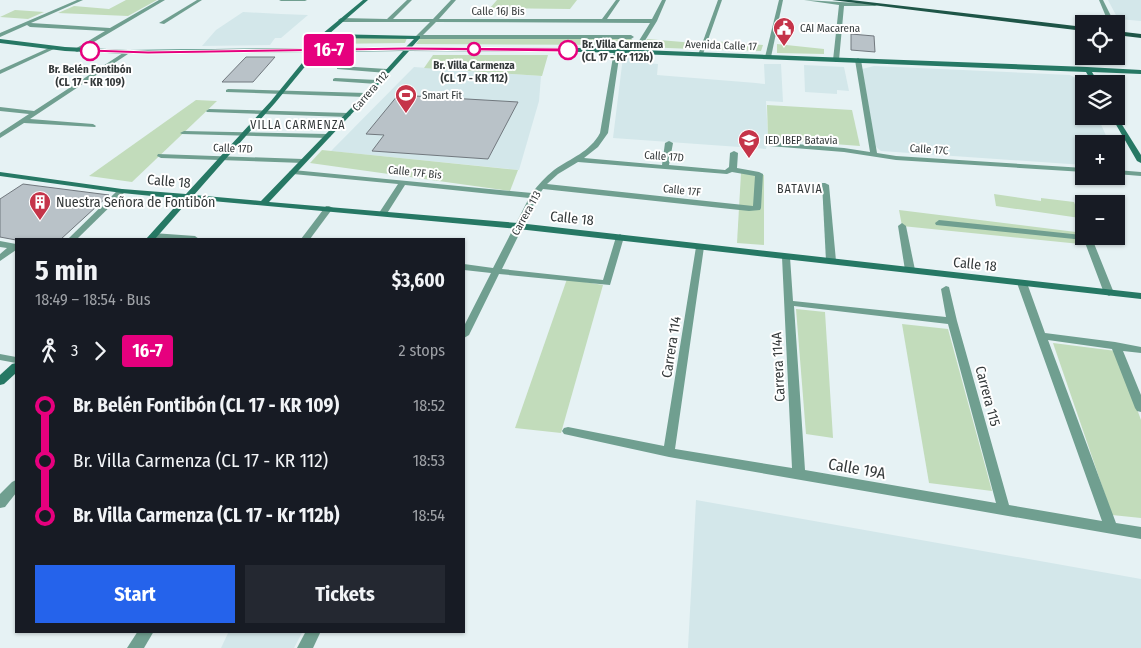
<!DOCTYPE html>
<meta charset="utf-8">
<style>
body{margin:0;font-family:"Fira Sans Condensed",sans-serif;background:#242831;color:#f1f3f6;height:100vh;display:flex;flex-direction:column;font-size:19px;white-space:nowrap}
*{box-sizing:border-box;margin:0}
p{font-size:16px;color:#9ea1a6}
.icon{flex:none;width:28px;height:28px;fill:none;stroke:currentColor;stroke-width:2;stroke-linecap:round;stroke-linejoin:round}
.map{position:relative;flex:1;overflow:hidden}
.panel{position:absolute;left:15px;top:238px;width:450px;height:395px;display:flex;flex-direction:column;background:#171b24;border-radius:0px;box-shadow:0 1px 4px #0004}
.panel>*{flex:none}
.badge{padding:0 10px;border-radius:4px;font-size:18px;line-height:32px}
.buttons{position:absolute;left:1075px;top:15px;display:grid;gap:10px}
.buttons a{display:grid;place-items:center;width:50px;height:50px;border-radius:0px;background:#171b24;box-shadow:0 1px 4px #0004;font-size:25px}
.map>.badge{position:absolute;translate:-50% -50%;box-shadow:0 0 0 2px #fff}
.legs{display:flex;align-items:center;gap:8px;height:55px;padding:0 20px;font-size:16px}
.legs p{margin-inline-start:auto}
.head{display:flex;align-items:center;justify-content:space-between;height:85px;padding:0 20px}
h1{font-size:28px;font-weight:700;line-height:38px}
.cta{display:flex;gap:10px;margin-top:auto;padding:10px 20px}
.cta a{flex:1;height:58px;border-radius:0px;background:#2563eb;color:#fff;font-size:20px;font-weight:700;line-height:58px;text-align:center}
.cta a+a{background:#242831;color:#f1f3f6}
ul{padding:0 20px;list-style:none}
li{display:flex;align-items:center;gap:18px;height:55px;font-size:19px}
li i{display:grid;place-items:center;width:8px;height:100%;margin:0 6px;background:currentColor}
li i::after{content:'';width:12px;height:12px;margin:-6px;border:4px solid;border-radius:50%;background:#171b24}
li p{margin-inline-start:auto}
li:first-child i{background:linear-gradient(#0000 50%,currentColor 0)}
li:last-child i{background:linear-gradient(currentColor 50%,#0000 0)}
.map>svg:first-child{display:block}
</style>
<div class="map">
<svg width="1141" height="648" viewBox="0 0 1141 648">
<rect width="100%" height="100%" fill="#e6f2f4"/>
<!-- built -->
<g fill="#d3e7ea">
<path d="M 1108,0 L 1141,0 L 1141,21 L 1118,19 Z"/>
<path d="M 243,12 L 281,14 L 308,15 L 281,38 L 275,38 L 270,45 L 202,46 L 216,30 Z"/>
<path d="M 623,57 L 631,57 L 631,62 L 658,64 L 657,75 L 756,83 L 765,84 L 764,64 L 781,64 L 783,102 L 766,101 L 768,139 L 766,149 L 613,138 Z"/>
<path d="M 804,65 L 844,67 L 849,91 L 837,90 L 837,94 L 805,92 Z"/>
<path d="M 874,66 L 1070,75 L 1080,80 L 1084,87 L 1084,116 L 1097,116 L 1110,144 L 1084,144 L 1084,165 L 881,151 L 876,147 L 862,69 Z"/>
<path d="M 414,67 L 541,76 L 539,101 L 519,170 L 331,151 Z"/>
<path d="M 696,500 L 1141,579 L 1141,648 L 688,648 Z"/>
<path d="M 229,631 L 303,631 L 294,648 L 221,648 Z"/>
</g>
<!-- green -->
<g fill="#c2dcbb">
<path d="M 126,0 L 157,0 L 128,16 L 58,13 L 74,6 L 109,9 Z"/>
<path d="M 497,0 L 577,0 L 570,9 L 490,8 Z"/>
<path d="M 15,10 L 44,12 L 28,19 L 0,17 Z"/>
<path d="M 421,37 L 632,39 L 629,45 L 416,44 Z"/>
<path d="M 329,38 L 407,38 L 405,43 L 325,44 Z"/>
<path d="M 647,39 L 695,43 L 693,49 L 643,47 Z"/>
<path d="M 712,41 L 763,45 L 761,51 L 710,49 Z"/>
<path d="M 777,44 L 824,49 L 824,54 L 777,53 Z"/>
<path d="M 433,55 L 548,55 L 542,76 L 424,68 Z"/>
<path d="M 196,100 L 217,101 L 132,182 L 89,176 Z"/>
<path d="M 767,105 L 852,110 L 860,146 L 768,139 Z"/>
<path d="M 322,150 L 518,170 L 510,191 L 310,163 Z"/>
<path d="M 741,173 L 764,175 L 764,245 L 737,243 Z"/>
<path d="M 994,194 L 1041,201 L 1041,198 L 1074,202 L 1080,218 L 996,206 Z"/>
<path d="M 899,210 L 1084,233 L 1084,236 L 1090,245 L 902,226 Z"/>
<path d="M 567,279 L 603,285 L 561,433 L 515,428 Z"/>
<path d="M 796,309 L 825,312 L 833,438 L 806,434 Z"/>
<path d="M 902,324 L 948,329 L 992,491 L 929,483 Z"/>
<path d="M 1053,343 L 1116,351 L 1141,420 L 1141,518 L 1112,515 Z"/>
</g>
<!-- building -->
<g fill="#b9c2c8" stroke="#71787e">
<path d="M 851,34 L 874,36 L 875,52 L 851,50 Z"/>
<path d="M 246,57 L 275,57 L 253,82 L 222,82 Z"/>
<path d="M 398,95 L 518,102 L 488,159 L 372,151 L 384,135 L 366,134 Z"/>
<path d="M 23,184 L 109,195 L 61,239 L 16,240 L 0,237 L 0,199 Z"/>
</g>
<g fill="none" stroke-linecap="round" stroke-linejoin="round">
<!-- street -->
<g fill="#709f90" fill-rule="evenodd">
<path d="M 77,0 L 83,0 L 31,23 L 110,28 L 159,0 L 165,0 L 77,52 L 75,51 L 75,49 L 105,31 L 30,27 L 27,25 L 0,37 L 0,33 Z"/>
<path d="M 197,0 L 202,0 L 164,24 L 159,23 Z"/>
<path d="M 279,0 L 307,0 L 305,1 L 281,1 Z"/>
<path d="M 407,0 L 412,0 L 393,19 L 433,19 L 451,0 L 456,0 L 439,19 L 602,19 L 616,0 L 620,0 L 607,19 L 652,19 L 662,0 L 666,0 L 657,21 L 638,52 L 635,54 L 632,52 L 650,23 L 436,22 L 423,35 L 631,35 L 634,37 L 631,39 L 418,39 L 416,38 L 416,36 L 430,22 L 341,22 L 338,20 L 341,18 L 387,19 Z"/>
<path d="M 718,0 L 722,0 L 703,54 L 698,55 Z"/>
<path d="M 779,0 L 783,0 L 771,57 L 768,59 L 765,57 Z"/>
<path d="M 804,0 L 875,4 L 877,5 L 875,6 L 844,6 L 839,60 L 836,62 L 833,60 L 839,5 Z"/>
<path d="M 1099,0 L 1103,0 L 1115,24 L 1109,24 Z"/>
<path d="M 51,47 L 56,48 L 0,74 L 0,70 Z"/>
<path d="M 617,49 L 620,51 L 608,133 L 598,147 L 584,158 L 662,165 L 665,143 L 669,141 L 673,143 L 669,165 L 725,170 L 729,167 L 730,153 L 734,151 L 738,153 L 737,168 L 759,172 L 763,174 L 761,208 L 760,210 L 749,211 L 543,189 L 538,196 L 502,269 L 603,280 L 616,237 L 620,234 L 624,237 L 610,285 L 499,274 L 469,335 L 464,338 L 464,326 L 491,273 L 464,270 L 464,264 L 493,268 L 529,198 L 405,185 L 386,215 L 383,215 L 379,213 L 398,184 L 293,174 L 289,172 L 293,170 L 532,193 C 538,185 545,177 554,170 C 571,158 590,152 600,133 L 614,51 ZM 578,162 L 727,174 L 732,172 L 755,176 L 753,206 L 547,184 L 558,174 Z"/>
<path d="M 126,51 L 131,52 L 30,119 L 93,124 L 96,126 L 95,127 L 24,123 L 0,138 L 0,133 L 29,114 L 0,111 L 0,107 L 34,111 Z"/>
<path d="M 858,58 L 861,60 L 877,153 L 896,156 L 1084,168 L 1084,172 L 896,160 L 844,152 L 769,146 L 768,144 L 772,142 L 844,148 L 870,152 L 855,60 Z"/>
<path d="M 339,66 L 387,69 L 390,71 L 387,73 L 337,69 L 337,67 Z"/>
<path d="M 335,78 L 377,80 L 380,82 L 377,84 L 333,81 L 333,79 Z"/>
<path d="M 228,89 L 366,93 L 369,95 L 366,97 L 226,92 L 226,90 Z"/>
<path d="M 209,109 L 348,113 L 351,115 L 348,117 L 207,112 L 206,111 Z"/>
<path d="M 184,131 L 327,134 L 331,136 L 327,138 L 182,134 L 180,133 Z"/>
<path d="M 158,154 L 303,159 L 307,161 L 303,163 L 161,158 L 157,156 Z"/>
<path d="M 1116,170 L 1141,172 L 1141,176 L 1116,174 Z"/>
<path d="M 822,183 L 825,183 L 829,185 L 836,261 L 831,264 L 826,261 Z"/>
<path d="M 119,189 L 122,189 L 126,191 L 77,239 L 68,239 Z"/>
<path d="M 326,206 L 329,206 L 333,208 L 310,239 L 301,239 Z"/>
<path d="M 939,220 L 1091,236 L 1114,293 L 1109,296 L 1104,293 L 1084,240 L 936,225 L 935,223 Z"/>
<path d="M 1083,220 L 1084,221 L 1084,226 L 1079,223 Z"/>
<path d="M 902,223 L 906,226 L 915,270 L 910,273 L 905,270 L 898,226 Z"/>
<path d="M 153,233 L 195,236 L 199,239 L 150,238 L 149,236 Z"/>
<path d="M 0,241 L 16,244 L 16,250 L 0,261 L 0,254 L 7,248 L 0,247 Z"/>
<path d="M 700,244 L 704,247 L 675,449 L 792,468 L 782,257 L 786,254 L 790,257 L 793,301 L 946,317 L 941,289 L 946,286 L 949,287 L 957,321 L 1009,505 L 1102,521 L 1017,283 L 1022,280 L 1027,283 L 1045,333 L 1115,342 L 1141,347 L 1141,353 L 1123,351 L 1141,395 L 1141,412 L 1137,411 L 1135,408 L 1112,349 L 1048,340 L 1116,523 L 1141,527 L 1141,539 L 669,457 L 564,434 L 562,431 L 564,428 L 568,427 L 664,446 L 696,247 ZM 794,306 L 948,324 L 996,503 L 805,470 Z"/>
<path d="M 0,354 L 16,357 L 16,363 L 0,360 Z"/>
<path d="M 16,480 L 16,493 L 5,507 L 0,508 L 0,494 L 12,482 Z"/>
<path d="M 138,631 L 154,631 L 144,648 L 127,648 Z"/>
<path d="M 306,631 L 321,631 L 313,648 L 297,648 Z"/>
</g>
<!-- secondary -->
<g fill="#267864" fill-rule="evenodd">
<path d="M 363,0 L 368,0 L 329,34 L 420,36 L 420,38 L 412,47 L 588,48 L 1087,67 L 1141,70 L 1141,74 L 1092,72 L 1099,84 L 1093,84 L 1086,72 L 588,52 L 409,51 L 359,106 L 269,202 L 518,223 L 1141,293 L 1141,299 L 518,229 L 190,199 L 155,239 L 146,239 L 182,199 L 122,193 L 0,176 L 0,172 L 122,189 L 186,194 L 271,101 L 311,52 L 128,54 L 65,51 L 0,43 L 0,39 L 65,47 L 128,50 L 305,48 L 319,37 L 319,35 L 322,34 ZM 325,38 L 414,39 L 406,47 L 312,48 ZM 403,51 L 355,104 L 261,201 L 194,195 L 275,103 L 317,52 Z"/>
<path d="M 1116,115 L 1141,155 L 1141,163 L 1137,161 L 1111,116 L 1116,116 Z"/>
<path d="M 16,363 L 16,373 L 4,384 L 0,385 L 0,375 L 12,364 Z"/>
</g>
<!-- primary -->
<g fill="#1e5547" fill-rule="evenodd">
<path d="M 832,0 L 851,0 L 1084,27 L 1084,31 Z"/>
<path d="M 1116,31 L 1141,34 L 1141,38 L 1116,35 Z"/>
</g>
</g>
<!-- line-1 -->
<path fill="#e6007e" stroke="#fff" d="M 406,47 L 568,48 L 571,50 L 568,52 L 406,50 L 148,54 L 90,52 L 87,51 L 90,49 L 148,51 Z"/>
<!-- icons -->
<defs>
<g id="civic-pin" transform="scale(1.125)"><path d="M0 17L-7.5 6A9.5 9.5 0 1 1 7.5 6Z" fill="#c53449" stroke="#fff"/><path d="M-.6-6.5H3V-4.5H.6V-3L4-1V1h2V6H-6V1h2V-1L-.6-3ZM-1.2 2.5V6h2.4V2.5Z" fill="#fff"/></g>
<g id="stadium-pin" transform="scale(1.125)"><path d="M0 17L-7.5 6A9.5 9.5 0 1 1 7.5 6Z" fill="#c53449" stroke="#fff"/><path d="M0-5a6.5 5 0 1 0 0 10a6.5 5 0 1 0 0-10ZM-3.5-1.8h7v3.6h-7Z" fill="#fff"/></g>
<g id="school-pin" transform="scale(1.125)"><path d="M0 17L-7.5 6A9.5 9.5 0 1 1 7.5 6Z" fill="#c53449" stroke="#fff"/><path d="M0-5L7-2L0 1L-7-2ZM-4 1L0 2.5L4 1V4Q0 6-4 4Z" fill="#fff"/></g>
<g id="building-pin" transform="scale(1.125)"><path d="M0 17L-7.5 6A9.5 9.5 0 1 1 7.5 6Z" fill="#c53449" stroke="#fff"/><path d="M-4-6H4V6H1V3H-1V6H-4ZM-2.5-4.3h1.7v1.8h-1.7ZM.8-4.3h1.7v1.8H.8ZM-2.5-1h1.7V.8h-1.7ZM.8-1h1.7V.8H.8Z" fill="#fff"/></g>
</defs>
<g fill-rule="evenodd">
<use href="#civic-pin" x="784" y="28"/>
<use href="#stadium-pin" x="406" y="95"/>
<use href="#school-pin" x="749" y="140"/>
<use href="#building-pin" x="40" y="202"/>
</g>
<!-- markers -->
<g fill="#fff" stroke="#e6007e" stroke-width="2.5">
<circle cx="474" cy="49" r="6"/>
<circle cx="568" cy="50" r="9"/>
<circle cx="90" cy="51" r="9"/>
</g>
<g text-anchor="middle" stroke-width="4" stroke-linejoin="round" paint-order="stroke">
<!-- far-street labels -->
<g font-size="11" fill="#34393a" stroke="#fff">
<text x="498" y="15">Calle 16J Bis</text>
<text transform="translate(721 45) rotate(2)" y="4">Avenida Calle 17</text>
<text transform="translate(370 91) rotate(-49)" y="4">Carrera 112</text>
<text transform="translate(233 148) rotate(2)" y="4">Calle 17D</text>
<text transform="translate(929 149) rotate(4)" y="4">Calle 17C</text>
<text transform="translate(664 156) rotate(4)" y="4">Calle 17D</text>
<text transform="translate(415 172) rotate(6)" y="4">Calle 17F Bis</text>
<text transform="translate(682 190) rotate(6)" y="4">Calle 17F</text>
<text transform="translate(526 213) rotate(-61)" y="4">Carrera 113</text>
</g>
<!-- far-poi labels -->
<g font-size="11" fill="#34393a" stroke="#fff" text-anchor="start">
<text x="800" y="32">CAI Macarena</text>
<text x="422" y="99">Smart Fit</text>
<text x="765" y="144">IED IBEP Batavia</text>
</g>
<!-- far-stop labels -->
<g font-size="11" font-weight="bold" fill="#34393a" stroke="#fff">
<text x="582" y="48" text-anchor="start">Br. Villa Carmenza<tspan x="582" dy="13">(CL 17 - Kr 112b)</tspan></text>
<text x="474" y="69">Br. Villa Carmenza<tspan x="474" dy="13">(CL 17 - KR 112)</tspan></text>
<text x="90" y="73">Br. Belén Fontibón<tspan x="90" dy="13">(CL 17 - KR 109)</tspan></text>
</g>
<!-- far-neighbourhood labels -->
<g font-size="12" letter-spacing="1" fill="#34393a" stroke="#fff">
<text x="298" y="129">VILLA CARMENZA</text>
<text x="800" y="193">BATAVIA</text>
</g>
<!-- street labels -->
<g font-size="14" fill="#34393a" stroke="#fff">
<text transform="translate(169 181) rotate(5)" y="5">Calle 18</text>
<text transform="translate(572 218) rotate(6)" y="5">Calle 18</text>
<text transform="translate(975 264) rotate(6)" y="5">Calle 18</text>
<text transform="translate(671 347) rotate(-81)" y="5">Carrera 114</text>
<text transform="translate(778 367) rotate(-93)" y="5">Carrera 114A</text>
<text transform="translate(988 396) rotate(75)" y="5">Carrera 115</text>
</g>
<!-- poi labels -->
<g font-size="14" fill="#34393a" stroke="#fff" text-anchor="start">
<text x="56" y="207">Nuestra Señora de Fontibón</text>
</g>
<!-- near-street labels -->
<g font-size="16" fill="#34393a" stroke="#fff">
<text transform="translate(857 468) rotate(10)" y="6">Calle 19A</text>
</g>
</g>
</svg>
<div class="buttons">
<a><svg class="icon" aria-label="locate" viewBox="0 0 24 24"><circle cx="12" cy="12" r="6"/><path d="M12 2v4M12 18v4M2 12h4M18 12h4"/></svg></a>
<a><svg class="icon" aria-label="layers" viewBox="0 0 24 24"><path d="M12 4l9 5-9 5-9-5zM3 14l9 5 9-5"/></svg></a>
<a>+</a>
<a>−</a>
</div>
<b class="badge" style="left:329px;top:50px;background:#e6007e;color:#fff">16-7</b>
<section class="panel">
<div class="head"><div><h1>5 min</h1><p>18:49 – 18:54 · Bus</p></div><b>$3,600</b></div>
<div class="legs"><svg class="icon" aria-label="walk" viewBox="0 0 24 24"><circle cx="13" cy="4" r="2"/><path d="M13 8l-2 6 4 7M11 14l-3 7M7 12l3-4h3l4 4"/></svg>3<svg class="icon" aria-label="forward" viewBox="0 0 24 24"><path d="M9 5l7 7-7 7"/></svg><b class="badge" style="background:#e6007e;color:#fff">16-7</b><p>2 stops</p></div>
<ul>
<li><i style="color:#e6007e"></i><b>Br. Belén Fontibón (CL 17 - KR 109)</b><p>18:52</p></li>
<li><i style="color:#e6007e"></i><span>Br. Villa Carmenza (CL 17 - KR 112)</span><p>18:53</p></li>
<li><i style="color:#e6007e"></i><b>Br. Villa Carmenza (CL 17 - Kr 112b)</b><p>18:54</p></li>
</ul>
<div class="cta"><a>Start</a><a>Tickets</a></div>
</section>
</div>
